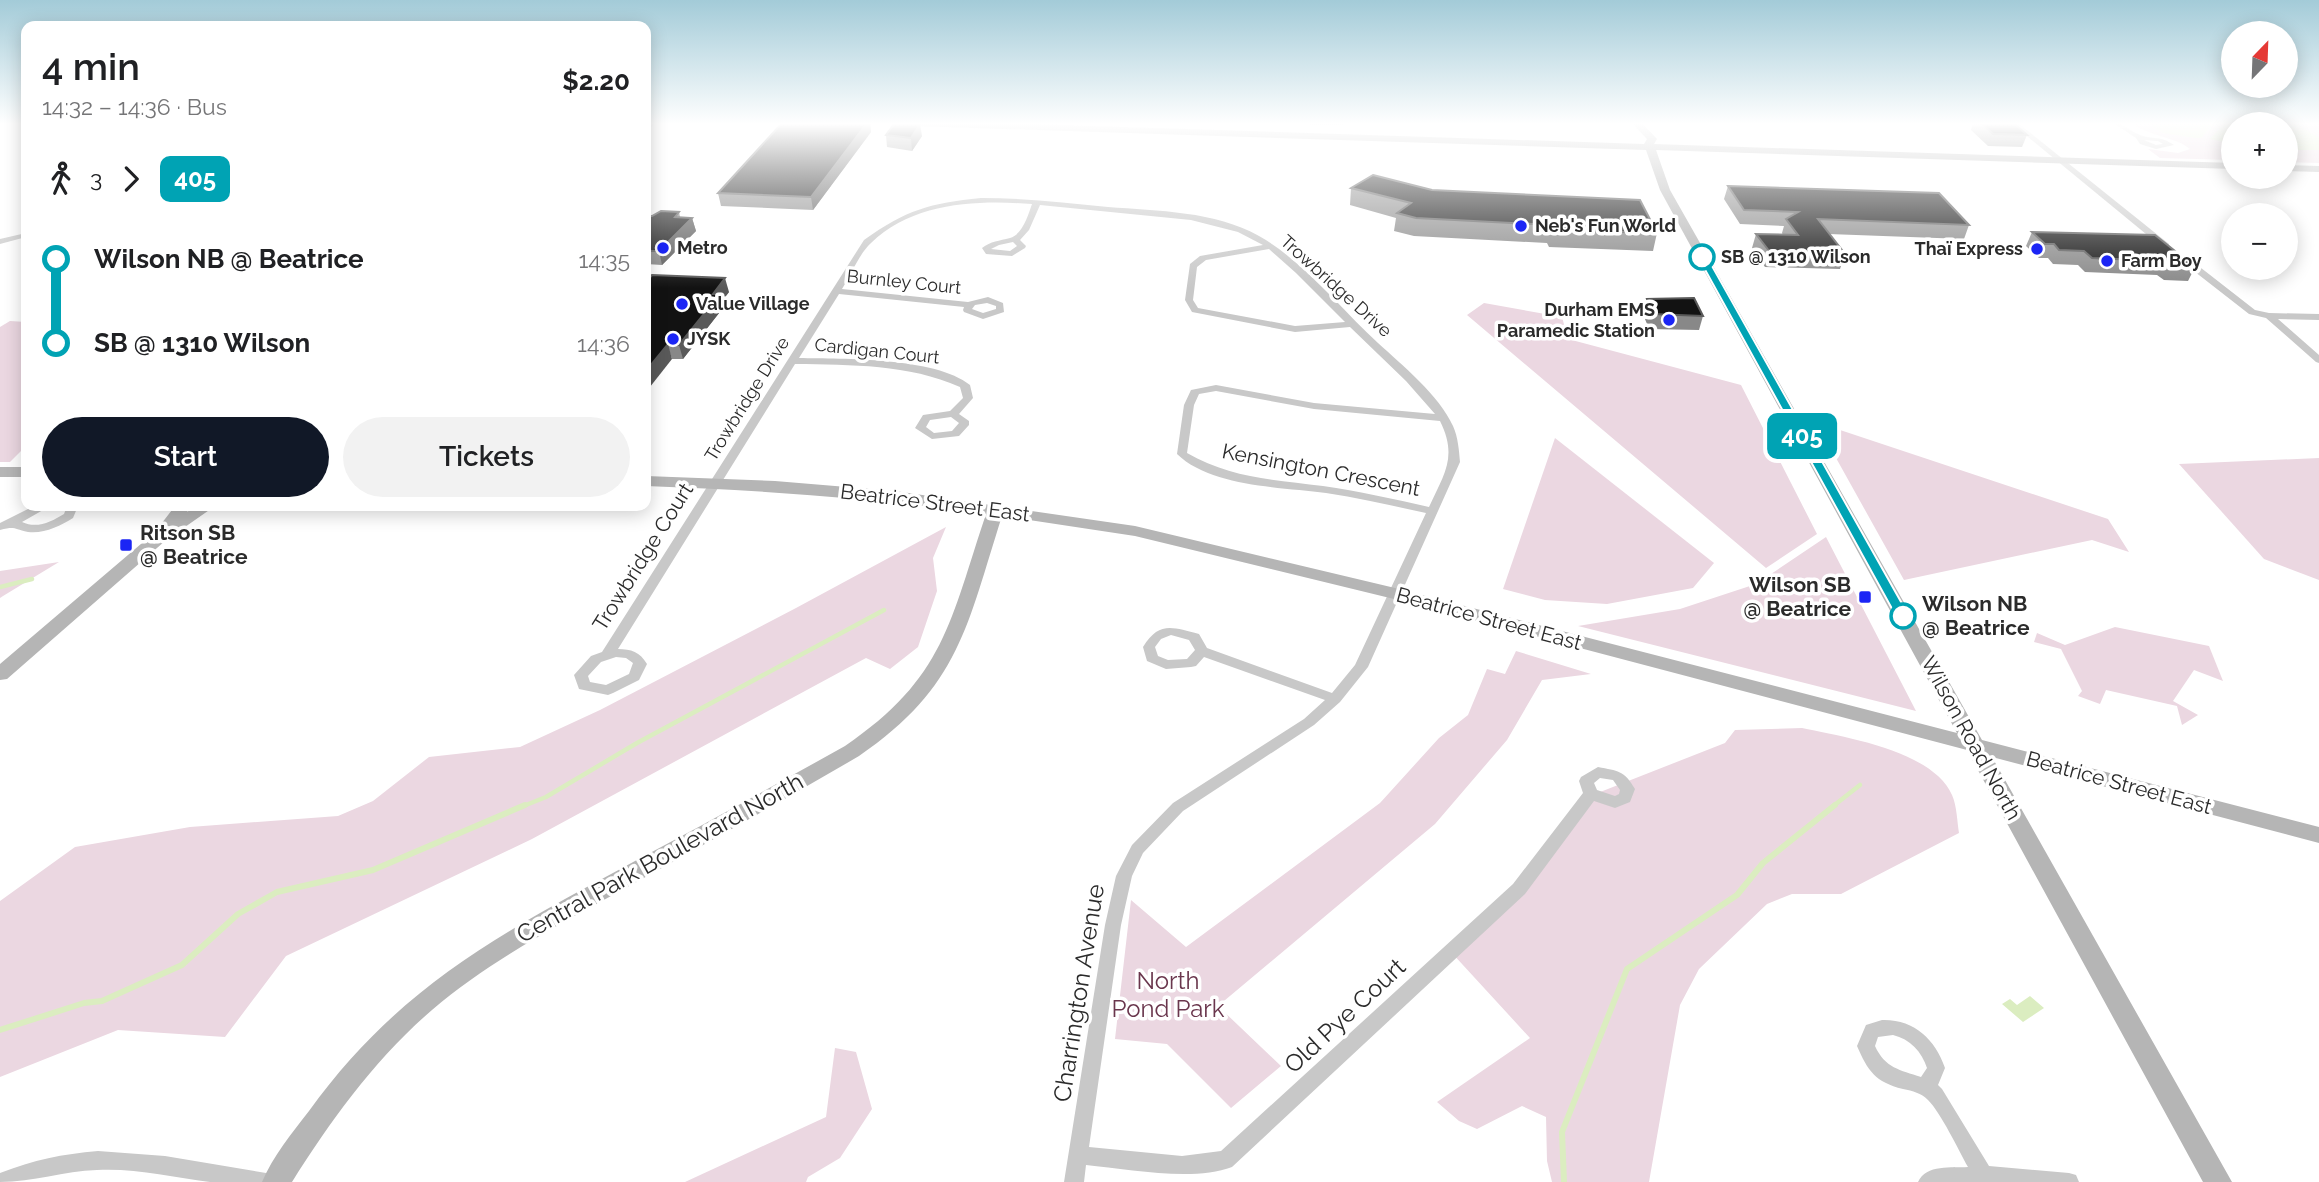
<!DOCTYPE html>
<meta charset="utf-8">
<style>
body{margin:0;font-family:Raleway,sans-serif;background:#f2f2f2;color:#202124;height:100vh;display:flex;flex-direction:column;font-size:26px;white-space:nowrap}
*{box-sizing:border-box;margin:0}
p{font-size:23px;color:#757577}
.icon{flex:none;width:38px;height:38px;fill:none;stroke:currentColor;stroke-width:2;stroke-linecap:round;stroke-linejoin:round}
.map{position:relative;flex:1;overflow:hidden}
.sheet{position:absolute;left:21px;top:21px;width:630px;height:490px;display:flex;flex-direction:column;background:#fff;border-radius:14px;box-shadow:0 4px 18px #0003}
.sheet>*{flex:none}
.badge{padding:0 14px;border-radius:10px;font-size:24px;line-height:46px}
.needle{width:46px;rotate:23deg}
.controls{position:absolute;left:2221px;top:21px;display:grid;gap:14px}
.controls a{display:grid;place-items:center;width:77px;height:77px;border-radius:50%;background:#fff;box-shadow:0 4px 18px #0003;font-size:35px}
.map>.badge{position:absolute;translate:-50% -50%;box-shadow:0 0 0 4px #fff}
.legs{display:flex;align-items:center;gap:10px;height:77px;padding:0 21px;font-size:23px}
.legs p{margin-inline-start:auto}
.summary{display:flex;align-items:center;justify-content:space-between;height:119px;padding:0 21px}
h1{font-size:38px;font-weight:600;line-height:52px}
.primary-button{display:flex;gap:14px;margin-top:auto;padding:14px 21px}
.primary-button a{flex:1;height:80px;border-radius:42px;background:#111827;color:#fff;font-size:28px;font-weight:600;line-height:80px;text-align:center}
.primary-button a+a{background:#f2f2f2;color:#202124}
ul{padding:0 21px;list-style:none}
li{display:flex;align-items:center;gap:24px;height:84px;font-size:26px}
li i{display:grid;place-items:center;width:10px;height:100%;margin:0 9px;background:currentColor}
li i::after{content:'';width:18px;height:18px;margin:-9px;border:5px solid;border-radius:50%;background:#fff}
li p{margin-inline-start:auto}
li:first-child i{background:linear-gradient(#0000 50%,currentColor 0)}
li:last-child i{background:linear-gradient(currentColor 50%,#0000 0)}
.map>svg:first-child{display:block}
</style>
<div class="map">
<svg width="2319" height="1182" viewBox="0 0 2319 1182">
<rect width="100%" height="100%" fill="#fff"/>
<!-- green -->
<g fill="#ebd7e1">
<path d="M 2131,123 L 2319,123 L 2319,163 L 2286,162 L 2286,124 L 2233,124 L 2233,160 L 2160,158 L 2148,149 L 2178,153 L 2190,149 C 2176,137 2151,137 2131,123 Z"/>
<path d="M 1484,303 L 1562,317 L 1568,339 L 1741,385 L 1817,534 L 1766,568 L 1467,315 Z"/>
<path d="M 10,321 L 26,322 L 26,446 L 10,462 L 0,462 L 0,327 Z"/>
<path d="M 1816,422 L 2108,519 L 2129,552 L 2092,540 L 1904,580 Z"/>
<path d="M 1555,438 L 1714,563 L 1693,588 L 1607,604 L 1545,600 L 1503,589 Z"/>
<path d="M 2319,458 L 2319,580 L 2264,559 L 2179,464 Z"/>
<path d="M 946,527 L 933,558 L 937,591 L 918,647 L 890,669 L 866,658 L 532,839 L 286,956 L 225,1037 L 118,1030 L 0,1077 L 0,901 L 75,847 L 190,827 L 338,816 L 373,801 L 429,757 L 520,747 L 600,710 L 796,608 Z"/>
<path d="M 1826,537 L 1916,711 L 1578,626 L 1680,609 L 1756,584 Z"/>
<path d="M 59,562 L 3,596 L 0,598 L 0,571 Z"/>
<path d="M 2115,627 L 2209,646 L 2223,681 L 2194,670 L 2173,701 L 2198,715 L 2182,725 L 2177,706 L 2106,690 L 2100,704 L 2078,696 L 2082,691 L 2061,649 L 2034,642 L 2037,633 L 2065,645 Z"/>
<path d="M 1516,651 L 1591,674 L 1542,680 L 1507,740 L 1435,824 L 1218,1006 L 1281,1066 L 1231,1108 L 1167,1044 L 1115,1039 L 1131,900 L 1186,947 L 1380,803 L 1439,738 L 1468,715 L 1487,669 L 1505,674 Z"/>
<path d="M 1802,728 C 1845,737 1933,751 1952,795 C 1957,806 1957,821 1959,833 L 1841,894 L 1792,894 L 1767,904 L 1699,969 L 1680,1005 L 1649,1182 L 1552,1182 L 1547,1161 L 1546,1117 L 1522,1106 L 1477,1129 L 1459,1121 L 1437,1102 L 1530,1038 L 1451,952 L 1515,894 L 1590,796 L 1725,743 L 1735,730 Z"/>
<path d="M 835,1048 L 856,1052 L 872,1109 L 840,1158 L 808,1177 L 806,1182 L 685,1182 L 826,1117 Z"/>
</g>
<!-- water -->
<g fill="#dbedc0">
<path d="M 2148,123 L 2214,123 L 2201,138 L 2196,138 L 2163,133 Z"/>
<path d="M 2216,123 L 2294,123 L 2319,137 L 2319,150 L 2286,150 L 2286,124 L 2233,124 L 2233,144 L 2210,139 L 2224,124 Z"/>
<path d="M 2030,996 L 2044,1008 L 2023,1022 L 2002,1004 L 2010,999 L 2017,1005 Z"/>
</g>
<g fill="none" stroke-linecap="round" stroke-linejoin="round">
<!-- stream-far1 -->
<g stroke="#dbedc0" stroke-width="4.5">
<path d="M 0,587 L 32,579"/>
<path d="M 521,807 L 546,797 L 637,743 L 884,610"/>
<path d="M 1832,807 L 1860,785"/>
</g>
<!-- stream -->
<g stroke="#dbedc0" stroke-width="6">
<path d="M 0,1030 L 84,1003 L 102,1001 L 182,965 L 238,914 L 277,892 L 373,870 L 525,805"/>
<path d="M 1564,1182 L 1562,1132 L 1627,969 L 1737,895 L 1763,863 L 1835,805"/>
</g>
<!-- street -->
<g fill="#c8c8c8" fill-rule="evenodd">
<path d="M 2011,123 L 2018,123 L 2169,244 L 2169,248 L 2163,248 Z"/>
<path d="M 2113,123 C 2124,123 2129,131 2140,135 C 2153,140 2160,135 2174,145 L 2156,149 L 2140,144 L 2136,138 ZM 2144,140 L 2158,141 L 2163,144 L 2156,145 Z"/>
<path d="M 981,198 C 1024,198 1066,203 1108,207 C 1158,211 1215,211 1259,236 C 1302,260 1341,309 1378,343 C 1402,365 1439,395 1453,426 C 1458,437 1459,450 1460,462 L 1368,667 L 1340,702 L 1314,725 L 1183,811 L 1143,853 L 1132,876 L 1121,925 L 1089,1147 L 1182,1156 L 1221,1151 L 1513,884 L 1583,793 L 1579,781 L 1581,777 L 1598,767 C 1618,771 1624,770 1635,789 L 1630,802 L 1615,808 L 1594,801 L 1525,894 L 1232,1167 C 1193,1182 1128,1169 1086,1165 L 1084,1182 L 1064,1182 L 1105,925 L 1116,876 L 1132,845 L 1173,803 L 1304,719 L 1325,700 L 1204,657 L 1196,666 L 1191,667 L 1166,669 L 1147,661 L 1143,647 C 1159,621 1172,627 1199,634 L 1207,648 L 1332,693 L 1355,665 L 1426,513 C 1393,506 1359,498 1326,493 C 1281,487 1211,487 1177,454 L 1184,405 L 1191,390 L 1216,385 L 1314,403 L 1435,414 L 1406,381 L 1350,327 L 1295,332 L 1192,312 L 1185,300 L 1190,264 L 1200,256 L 1263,245 L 1238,232 L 1191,220 L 1040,205 L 1029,230 L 1020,240 L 1026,246 L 1025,248 L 1012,256 L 986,254 L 982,248 C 991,241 999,241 1010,238 C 1023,234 1028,215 1032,204 C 978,200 913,202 871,243 C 859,254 851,275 842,289 L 968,302 L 988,297 L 1003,303 L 1004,312 L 983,319 L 964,312 L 963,310 L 964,307 L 839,294 L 799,358 C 843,359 935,357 970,385 L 973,398 L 959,414 L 969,421 L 969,425 L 959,436 L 932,439 L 915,428 L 923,415 L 950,411 L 963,398 L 960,387 C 908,364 852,365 795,364 L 618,649 C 631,649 640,652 647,664 L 639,680 L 613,693 L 608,695 L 579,689 L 574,675 L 591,656 L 602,652 L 864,240 C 906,210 930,203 981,198 ZM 1013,242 L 1017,246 L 1010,251 L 991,249 L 999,245 ZM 1269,249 L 1296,273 L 1345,322 L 1295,326 L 1198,308 L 1193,300 L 1197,267 L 1206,260 ZM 987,303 L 996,306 L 996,309 L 983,313 L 972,309 L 975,305 ZM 1216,391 L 1314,409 L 1440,421 C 1458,457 1444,474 1429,507 C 1394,499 1358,491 1323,486 C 1275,480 1230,478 1187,453 L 1194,405 L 1199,394 ZM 951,417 L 959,423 L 952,431 L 934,433 L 926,427 L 930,420 ZM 1171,635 L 1189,640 L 1195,650 L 1187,659 L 1168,660 L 1158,656 L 1155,647 L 1161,639 ZM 616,657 L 626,658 L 633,663 L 629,674 L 606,685 L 590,682 L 588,676 L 601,662 ZM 1600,778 L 1613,780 L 1620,790 L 1619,794 L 1615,796 L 1597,790 L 1594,783 Z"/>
<path d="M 26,233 L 26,237 L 0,244 L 0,239 Z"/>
<path d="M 2181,257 L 2187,257 L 2255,310 L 2269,313 L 2319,314 L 2319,320 L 2278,319 L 2319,355 L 2319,363 L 2316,362 L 2266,318 L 2249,314 L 2181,261 Z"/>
<path d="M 34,506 L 50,506 L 22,522 C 37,529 51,522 64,514 L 67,506 L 78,506 L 73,518 C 60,526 44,534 28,532 C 13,529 16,526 0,530 L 0,523 Z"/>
<path d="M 1882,1020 C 1914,1019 1935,1039 1945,1068 L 1938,1085 L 1942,1089 L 1989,1166 L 2069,1173 L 2076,1175 L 2079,1182 L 1918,1182 C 1926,1164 1952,1168 1968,1167 C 1958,1149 1941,1113 1928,1100 C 1921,1093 1913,1091 1903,1089 C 1875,1082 1868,1071 1857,1046 L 1866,1025 ZM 1893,1035 C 1910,1039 1922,1052 1927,1068 L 1921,1077 C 1900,1070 1885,1068 1875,1046 L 1878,1037 Z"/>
<path d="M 98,1151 L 165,1156 L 266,1173 L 273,1175 L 276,1182 C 254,1182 231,1182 210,1182 C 172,1177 135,1168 97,1170 C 64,1171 33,1182 0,1182 L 0,1173 C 34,1160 62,1154 98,1151 Z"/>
</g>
<!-- secondary -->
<g fill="#b5b5b5" fill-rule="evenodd">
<path d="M 646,123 L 657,123 L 646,130 Z"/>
<path d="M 908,123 L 1000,123 L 1644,144 L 1647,139 L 1632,123 L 1642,123 L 1657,139 L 1654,144 L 2233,163 L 2233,169 L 1656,150 L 1670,190 L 1982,740 L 2319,827 L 2319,843 L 1992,757 L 2232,1182 L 2203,1182 L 1967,750 L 1394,599 L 1135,536 L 1002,516 C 967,625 960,687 859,756 C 784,800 709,842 633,884 C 564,922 492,959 432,1010 C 375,1059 331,1120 292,1182 L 262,1182 C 273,1156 292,1133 309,1111 C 400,985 502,933 635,861 C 705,824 775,785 845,746 C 945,678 950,621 986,514 C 873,498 760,490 646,486 L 646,476 L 775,481 L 895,491 L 1135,526 L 1395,588 L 1957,733 L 1660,190 L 1646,150 L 913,126 Z"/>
<path d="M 2286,165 L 2319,166 L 2319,172 L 2286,171 Z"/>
<rect x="0" y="467" width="26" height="10"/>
<path d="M 175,506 L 191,506 L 187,512 L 196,506 L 215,506 L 165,541 L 7,679 L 0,680 L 0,664 L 155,532 Z"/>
</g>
</g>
<!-- wall -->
<g fill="#888">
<path d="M 782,123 L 870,123 L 871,132 L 813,210 L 721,206 L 718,193 Z"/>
<rect x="1309" y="123" width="34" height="2"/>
<path d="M 1973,123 L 2014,123 L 2027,135 L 2022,147 L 1988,146 L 1971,130 Z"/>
<path d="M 886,135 L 922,136 L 912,151 L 887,147 Z"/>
<path d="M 1728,186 L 1969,225 L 1964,239 L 1829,234 L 1845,254 L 1840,269 L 1765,267 L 1752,248 L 1756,234 L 1783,235 L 1782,233 L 1784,226 L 1740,224 L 1724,199 Z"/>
<path d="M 1351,188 L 1432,190 L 1657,233 L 1653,251 L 1549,247 L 1547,243 L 1414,236 L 1394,231 L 1396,218 L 1350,205 Z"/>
<path d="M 679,212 L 680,217 L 692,218 L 696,231 L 662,265 L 646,264 L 646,216 L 652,216 Z"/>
<path d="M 2032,232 L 2195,267 L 2188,281 L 2164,280 L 2157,275 L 2085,272 L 2078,265 L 2053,264 L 2048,258 L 2039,258 L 2026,246 Z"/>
<path d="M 646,282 L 729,292 L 722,301 L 723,308 L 683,359 L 672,359 Z"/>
<path d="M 1647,299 L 1703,316 L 1699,330 L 1649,329 L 1643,314 Z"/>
</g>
<!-- shaded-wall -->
<g fill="#595959">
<path d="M 867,123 L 870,123 L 871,132 L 813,210 L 811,197 Z"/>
<path d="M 920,124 L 922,136 L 912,151 L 911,138 Z"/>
<path d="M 692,218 L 696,231 L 662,265 L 659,251 Z"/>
<path d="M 725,278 L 729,292 L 722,301 L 723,308 L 683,359 L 679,345 L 713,294 Z"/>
<path d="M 668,344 L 672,359 L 646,392 L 646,371 Z"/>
</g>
<!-- building -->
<g fill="#121212" stroke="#595959" stroke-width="2">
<path d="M 782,123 L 867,123 L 811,197 L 718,193 Z"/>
<path d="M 1981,123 L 2014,123 L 2027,135 L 1993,134 Z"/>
<path d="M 894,124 L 920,124 L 911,138 L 886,135 Z"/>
<path d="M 1373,175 L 1432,190 L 1640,200 L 1657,233 L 1553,230 L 1551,225 L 1416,218 L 1397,213 L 1411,203 L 1351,188 Z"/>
<path d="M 1728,186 L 1939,193 L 1969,225 L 1818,219 L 1845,254 L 1770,252 L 1756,234 L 1798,235 L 1786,219 L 1798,212 L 1744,210 Z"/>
<path d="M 661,211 L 679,212 L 675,217 L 692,218 L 659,251 L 646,251 L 646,216 L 652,216 Z"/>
<path d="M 2032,232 L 2155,235 L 2195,267 L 2171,266 L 2164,261 L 2092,258 L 2084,251 L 2059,250 L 2054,244 L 2045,244 Z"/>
<path d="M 652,275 L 725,278 L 713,294 L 720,294 L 679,345 L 668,344 L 646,371 L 646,282 Z"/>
<path d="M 1694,298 L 1703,316 L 1653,314 L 1647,299 Z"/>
</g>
<!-- sky -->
<linearGradient id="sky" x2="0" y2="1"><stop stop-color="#a3cbd8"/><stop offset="0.43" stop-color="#fff"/><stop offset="1" stop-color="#fff" stop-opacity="0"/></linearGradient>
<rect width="2319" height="288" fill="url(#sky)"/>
<!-- line-1 -->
<path fill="#00a3b4" stroke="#fff" stroke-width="2" d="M 1702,254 L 1707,257 L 1909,616 L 1907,619 L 1903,620 L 1896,616 L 1698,257 Z"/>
<!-- markers -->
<g fill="#1b25f5" stroke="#fff" stroke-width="2.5">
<circle cx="1521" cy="226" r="7"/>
<circle cx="663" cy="248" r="7"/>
<circle cx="2037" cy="249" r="7"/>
<circle cx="2107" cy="261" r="7"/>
<circle cx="682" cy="304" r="7"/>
<circle cx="1669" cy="320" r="7"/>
<circle cx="673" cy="339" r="7"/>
<rect x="119" y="538" width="14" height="14" rx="3.5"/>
<rect x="1858" y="590" width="14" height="14" rx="3.5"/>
</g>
<g fill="#fff" stroke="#00a3b4" stroke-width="3.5">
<circle cx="1702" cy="257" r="12"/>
<circle cx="1903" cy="616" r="12"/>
</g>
<g text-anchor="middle" stroke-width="7" stroke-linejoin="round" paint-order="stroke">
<!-- far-poi labels -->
<g font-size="18" font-weight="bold" fill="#2b2b2b" stroke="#fff" text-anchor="start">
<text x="1535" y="232">Neb's Fun World</text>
<text x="677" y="254">Metro</text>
<text x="2023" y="255" text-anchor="end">Thaï Express</text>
<text x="2121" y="267">Farm Boy</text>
<text x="696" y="310">Value Village</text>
<text x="1655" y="316" text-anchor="end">Durham EMS<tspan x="1655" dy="21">Paramedic Station</tspan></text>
<text x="687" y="345">JYSK</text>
</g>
<!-- far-stop labels -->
<g font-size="18" font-weight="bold" fill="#2b2b2b" stroke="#fff" text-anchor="start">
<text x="1721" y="263">SB @ 1310 Wilson</text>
</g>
<!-- far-street labels -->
<g font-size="18" fill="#2b2b2b" stroke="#fff">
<text transform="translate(904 282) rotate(6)" y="6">Burnley Court</text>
<text transform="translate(1336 286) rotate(42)" y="6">Trowbridge Drive</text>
<text transform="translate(877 351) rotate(6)" y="6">Cardigan Court</text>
<text transform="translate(747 399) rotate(-58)" y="6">Trowbridge Drive</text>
</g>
<!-- street labels -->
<g font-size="21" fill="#2b2b2b" stroke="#fff">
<text transform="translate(1321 470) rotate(11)" y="7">Kensington Crescent</text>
<text transform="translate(935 503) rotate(7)" y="7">Beatrice Street East</text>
<text transform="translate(643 557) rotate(-58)" y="7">Trowbridge Court</text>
<text transform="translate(1489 619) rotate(15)" y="7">Beatrice Street East</text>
<text transform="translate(1971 738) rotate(61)" y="7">Wilson Road North</text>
<text transform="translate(2119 783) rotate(15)" y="7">Beatrice Street East</text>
</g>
<!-- poi labels -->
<g font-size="21" font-weight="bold" fill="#2b2b2b" stroke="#fff" text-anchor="start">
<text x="140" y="540">Ritson SB<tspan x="140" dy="24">@ Beatrice</tspan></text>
<text x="1851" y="592" text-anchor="end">Wilson SB<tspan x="1851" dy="24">@ Beatrice</tspan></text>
</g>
<!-- stop labels -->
<g font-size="21" font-weight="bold" fill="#2b2b2b" stroke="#fff" text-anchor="start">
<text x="1922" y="611">Wilson NB<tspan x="1922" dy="24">@ Beatrice</tspan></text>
</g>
<!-- near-street labels -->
<g font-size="24" fill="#2b2b2b" stroke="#fff">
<text transform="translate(660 858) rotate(-29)" y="8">Central Park Boulevard North</text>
<text transform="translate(1079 993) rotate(-81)" y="8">Charrington Avenue</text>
<text transform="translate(1345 1016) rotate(-43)" y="8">Old Pye Court</text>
</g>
<!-- near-park labels -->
<g font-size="24" fill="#6a364d" stroke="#fff">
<text x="1168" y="989">North<tspan x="1168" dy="28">Pond Park</tspan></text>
</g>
</g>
</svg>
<div class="controls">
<a><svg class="needle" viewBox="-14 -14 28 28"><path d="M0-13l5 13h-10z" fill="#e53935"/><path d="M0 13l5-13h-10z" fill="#757577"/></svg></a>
<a>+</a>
<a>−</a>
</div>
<b class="badge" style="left:1802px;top:436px;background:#00a3b4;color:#fff">405</b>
<section class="sheet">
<div class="summary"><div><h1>4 min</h1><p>14:32 – 14:36 · Bus</p></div><b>$2.20</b></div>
<div class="legs"><svg class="icon" aria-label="walk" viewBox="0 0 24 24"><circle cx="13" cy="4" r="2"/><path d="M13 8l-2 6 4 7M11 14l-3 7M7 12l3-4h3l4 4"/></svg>3<svg class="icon" aria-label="forward" viewBox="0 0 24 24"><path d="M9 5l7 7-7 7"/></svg><b class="badge" style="background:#00a3b4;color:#fff">405</b></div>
<ul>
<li><i style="color:#00a3b4"></i><b>Wilson NB @ Beatrice</b><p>14:35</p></li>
<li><i style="color:#00a3b4"></i><b>SB @ 1310 Wilson</b><p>14:36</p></li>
</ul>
<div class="primary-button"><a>Start</a><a>Tickets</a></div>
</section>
</div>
